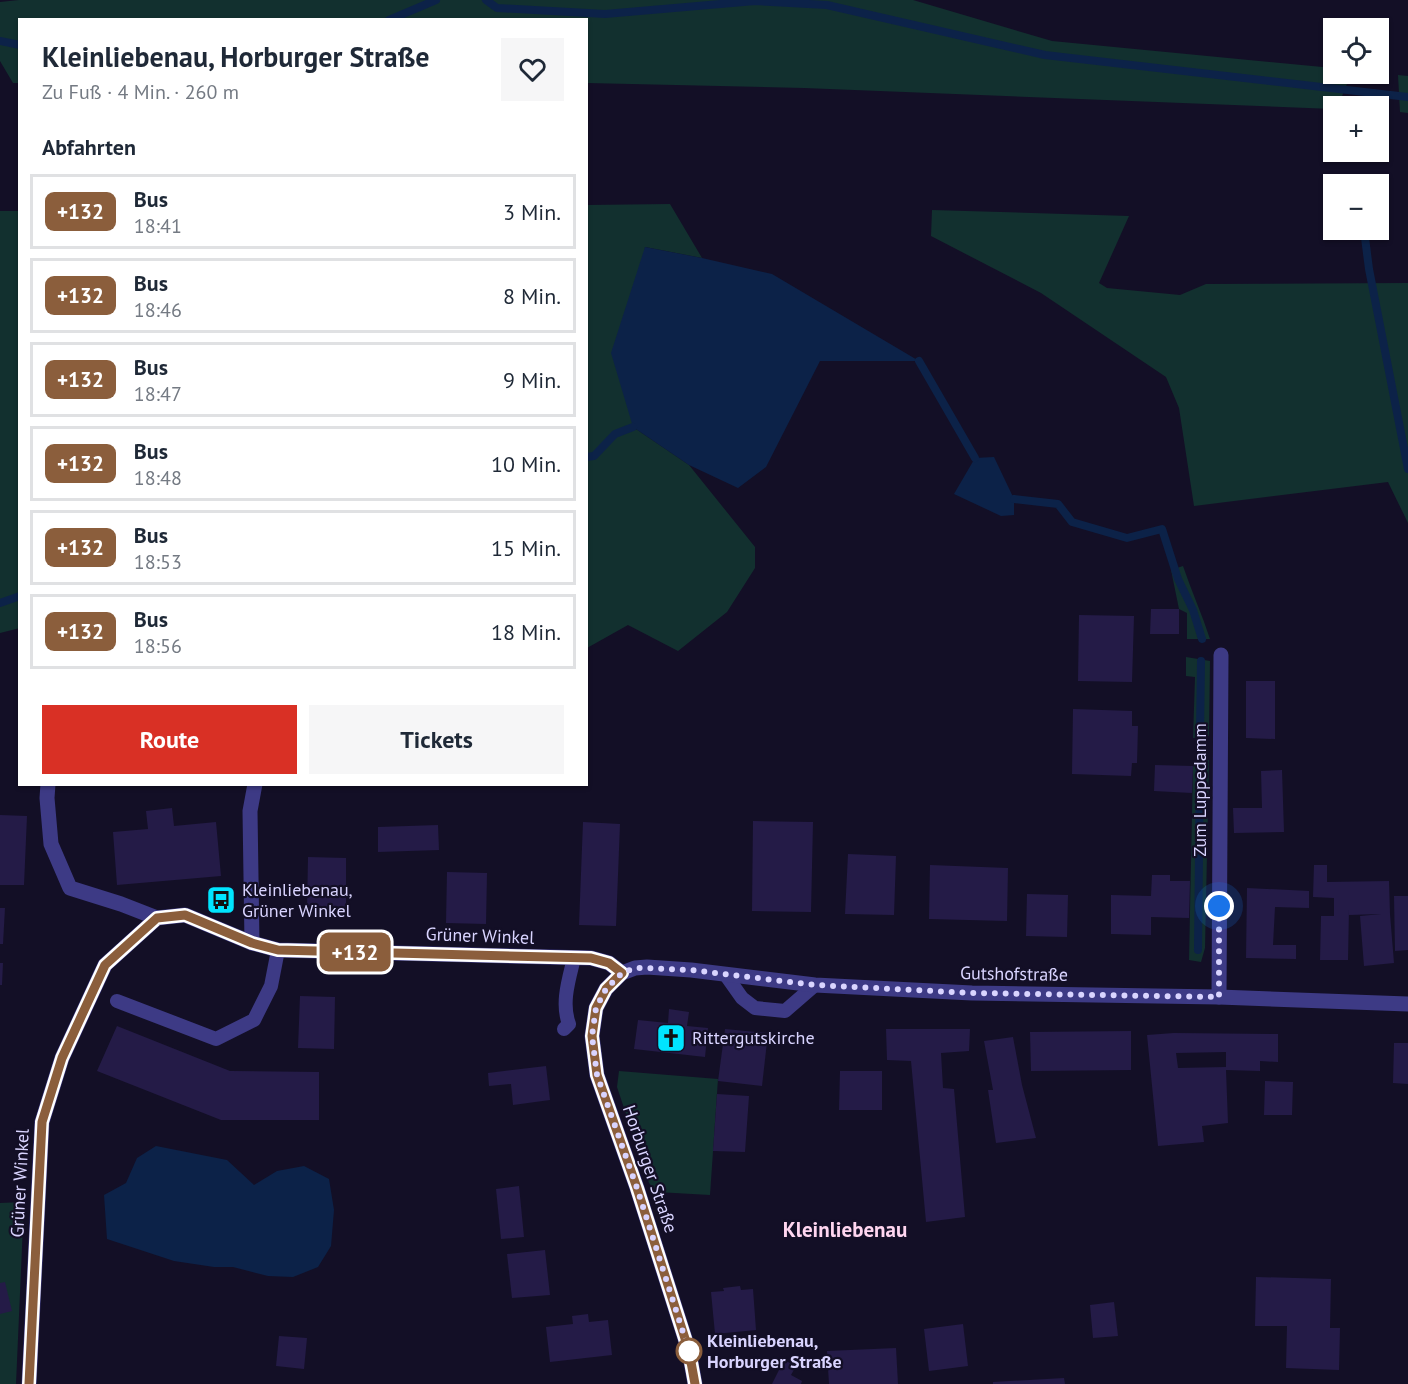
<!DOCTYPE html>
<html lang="de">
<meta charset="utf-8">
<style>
body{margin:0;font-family:"PT Sans",sans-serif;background:#f6f6f7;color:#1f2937;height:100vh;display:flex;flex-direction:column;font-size:22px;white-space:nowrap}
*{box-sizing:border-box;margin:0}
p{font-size:20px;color:#747a83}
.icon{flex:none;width:33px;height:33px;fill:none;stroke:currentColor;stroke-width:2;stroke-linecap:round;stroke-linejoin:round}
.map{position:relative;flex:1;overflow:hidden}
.panel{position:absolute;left:18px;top:18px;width:570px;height:768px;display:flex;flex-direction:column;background:#fff;border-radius:0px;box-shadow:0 2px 4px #0004}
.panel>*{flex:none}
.badge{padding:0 12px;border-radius:9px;font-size:21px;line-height:39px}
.fabs{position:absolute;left:1323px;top:18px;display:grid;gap:12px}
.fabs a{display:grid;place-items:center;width:66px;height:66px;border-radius:0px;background:#fff;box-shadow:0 2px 4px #0004;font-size:30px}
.you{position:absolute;width:30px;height:30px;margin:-15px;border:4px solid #fff;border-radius:50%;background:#1a73e8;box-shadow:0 0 0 9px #1a73e833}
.map>.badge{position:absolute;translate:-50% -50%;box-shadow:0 0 0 3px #fff}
h2{padding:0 24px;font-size:22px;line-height:54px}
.round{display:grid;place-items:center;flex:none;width:63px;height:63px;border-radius:0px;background:#f6f6f7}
.head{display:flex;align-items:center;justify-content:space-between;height:102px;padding:0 24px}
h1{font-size:28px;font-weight:700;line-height:45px}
.cta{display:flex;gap:12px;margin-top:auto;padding:12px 24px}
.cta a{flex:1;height:69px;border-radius:0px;background:#d93025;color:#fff;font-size:24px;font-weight:700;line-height:69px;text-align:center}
.cta a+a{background:#f6f6f7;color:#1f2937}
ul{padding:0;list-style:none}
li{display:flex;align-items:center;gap:18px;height:75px;margin:0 12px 9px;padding:0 12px;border:3px solid #e0e1e3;border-radius:0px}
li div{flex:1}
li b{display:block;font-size:22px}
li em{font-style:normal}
li .badge{min-width:66px;font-weight:700;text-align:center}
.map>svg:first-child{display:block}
</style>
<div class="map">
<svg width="1408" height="1384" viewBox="0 0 1408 1384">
<rect width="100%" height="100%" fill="#130f26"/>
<!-- green -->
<g fill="#12302f">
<path d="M 19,0 L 913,0 L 1052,41 L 1333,68 L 1334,74 L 1351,74 L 1338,106 L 1334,106 L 1333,109 L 804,88 L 587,83 L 586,20 L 20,20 L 19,83 L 13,83 L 0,61 L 0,2 Z"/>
<path d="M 1398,75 L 1408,76 L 1408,113 L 1400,112 Z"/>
<path d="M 670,204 L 702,258 L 645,247 L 633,427 L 689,465 L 755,547 L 755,568 L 727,612 L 678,651 L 628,625 L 587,648 L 587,205 Z"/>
<path d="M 932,210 L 1129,216 L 1099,283 L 1107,288 L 1180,295 L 1206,284 L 1408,283 L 1408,523 L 1388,482 L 1194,506 L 1179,408 L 1166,377 L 1041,293 L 931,236 Z"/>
<path d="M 0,211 L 20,211 L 20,628 L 0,633 Z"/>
<path d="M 1183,566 C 1191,590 1202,614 1210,639 L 1187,639 L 1187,613 L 1179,609 L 1171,570 Z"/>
<path d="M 1186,657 L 1210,661 L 1209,736 L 1193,738 L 1195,677 L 1186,676 Z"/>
<path d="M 1209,760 L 1205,948 L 1201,962 L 1189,960 L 1193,766 L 1198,761 Z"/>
<path d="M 619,1071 L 718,1079 L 710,1195 L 657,1192 L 649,1183 L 617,1087 Z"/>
<path d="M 24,1202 L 16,1384 L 0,1384 L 0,1203 Z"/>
</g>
<!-- water -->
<g fill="#0c2248">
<path d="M 645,247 L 702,258 L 772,274 L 919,361 L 820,361 L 766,467 L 738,488 L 689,465 L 633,427 L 611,353 Z"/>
<path d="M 994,457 L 1014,499 L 1014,515 L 1001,516 L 954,494 L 975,458 Z"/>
<path d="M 156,1146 L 227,1160 L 254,1185 L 277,1171 L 304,1166 L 329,1179 L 334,1210 L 331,1246 L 318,1267 L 293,1277 L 268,1276 L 233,1267 L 214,1267 L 174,1261 L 107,1239 L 104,1195 L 126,1183 L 137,1158 Z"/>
</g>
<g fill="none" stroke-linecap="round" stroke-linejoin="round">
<!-- stream -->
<g stroke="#0c2248" stroke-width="8">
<path d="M 486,0 L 497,8 L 605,14 L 755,1 L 827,5 L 1045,55 L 1408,97"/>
<path d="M 389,20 L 436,0"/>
<path d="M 0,41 L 20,45"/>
<path d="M 1373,106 L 1373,93"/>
<path d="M 1364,230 L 1369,269 L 1408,469"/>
<path d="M 919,361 L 975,458"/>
<path d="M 586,457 L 594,456 L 615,434 L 633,427"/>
<path d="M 1014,499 L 1058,504 L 1072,522 L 1127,538 L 1162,529 L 1178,579 L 1193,610 L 1202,639"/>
<path d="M 0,603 L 20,596"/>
<path d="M 1200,735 L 1201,661"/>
<path d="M 1198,950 L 1200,761"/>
</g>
</g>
<!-- building -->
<g fill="#241b47" fill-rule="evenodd">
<path d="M 1151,609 L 1179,609 L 1179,634 L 1150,634 Z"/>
<path d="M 1079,615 L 1134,616 L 1132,682 L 1078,681 Z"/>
<path d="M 1246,681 L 1275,681 L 1275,739 L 1246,738 Z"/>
<path d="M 1073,709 L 1132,711 L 1132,726 L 1138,726 L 1137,763 L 1132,763 L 1131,776 L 1072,774 Z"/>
<path d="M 1155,765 L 1193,766 L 1192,793 L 1154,791 Z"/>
<path d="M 1282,770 L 1284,832 L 1234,833 L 1233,808 L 1262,808 L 1261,771 Z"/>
<path d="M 172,808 L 174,826 L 216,822 L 221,876 L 117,885 L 113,832 L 148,829 L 146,811 Z"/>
<path d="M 0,815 L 27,816 L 24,885 L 0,885 Z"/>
<path d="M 753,821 L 813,822 L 811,912 L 752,911 Z"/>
<path d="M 583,822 L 620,824 L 616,926 L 579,925 Z"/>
<path d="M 438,825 L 439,850 L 378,852 L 378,827 Z"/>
<path d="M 848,854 L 896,856 L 894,915 L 845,914 Z"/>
<path d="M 308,857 L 346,858 L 346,911 L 307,911 Z"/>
<path d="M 930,865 L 1008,868 L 1007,921 L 929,919 Z"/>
<path d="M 1314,865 L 1327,865 L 1327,882 L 1389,881 L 1390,914 L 1394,963 L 1364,966 L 1360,916 L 1381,914 L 1349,915 L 1349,909 L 1348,960 L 1320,960 L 1321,916 L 1334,916 L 1334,898 L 1313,897 Z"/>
<path d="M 447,872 L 487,873 L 486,924 L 446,923 Z"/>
<path d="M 1152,875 L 1170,875 L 1170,881 L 1190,881 L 1189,918 L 1151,917 L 1151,935 L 1111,934 L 1111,895 L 1151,896 Z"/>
<path d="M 1247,888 L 1309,891 L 1309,908 L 1275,907 L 1273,945 L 1296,945 L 1296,959 L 1246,958 Z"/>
<path d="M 1027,894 L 1068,895 L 1067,937 L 1026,936 Z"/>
<path d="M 1394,896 L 1408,896 L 1408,950 L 1395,951 Z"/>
<path d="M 0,908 L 5,908 L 3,944 L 0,944 Z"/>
<path d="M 0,963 L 3,963 L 2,985 L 0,985 Z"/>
<path d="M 300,996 L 335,997 L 334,1049 L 298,1048 Z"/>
<path d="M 669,1009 L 689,1012 L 687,1026 L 708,1028 L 705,1057 L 634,1049 L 638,1020 L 668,1023 Z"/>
<path d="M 117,1026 L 230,1071 L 319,1072 L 319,1120 L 221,1120 L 97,1071 Z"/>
<path d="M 725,1029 L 768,1033 L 762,1086 L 718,1081 Z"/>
<path d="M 886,1029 L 970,1029 L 969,1051 L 941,1053 L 943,1088 L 954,1089 L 965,1217 L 926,1222 L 911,1061 L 887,1060 Z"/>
<path d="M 1131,1031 L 1131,1070 L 1031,1071 L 1030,1032 Z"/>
<path d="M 1174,1033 L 1278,1034 L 1278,1062 L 1260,1061 L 1260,1071 L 1226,1070 L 1228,1123 L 1202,1126 L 1204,1142 L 1158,1146 L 1147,1035 ZM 1226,1052 L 1226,1067 L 1178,1068 L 1176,1053 Z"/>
<path d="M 1013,1037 L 1022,1085 L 1036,1138 L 996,1143 L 988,1090 L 993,1090 L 984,1041 Z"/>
<path d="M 1394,1043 L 1408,1043 L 1408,1084 L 1393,1083 Z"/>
<path d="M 546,1066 L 550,1100 L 513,1105 L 511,1084 L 489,1086 L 488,1073 Z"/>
<path d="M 840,1071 L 882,1071 L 882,1110 L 839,1110 Z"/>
<path d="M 1265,1081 L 1293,1082 L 1292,1115 L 1264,1115 Z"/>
<path d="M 717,1094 L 749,1096 L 745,1152 L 713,1151 Z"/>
<path d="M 519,1186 L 524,1237 L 501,1239 L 496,1189 Z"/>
<path d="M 545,1250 L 550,1295 L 512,1298 L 507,1254 Z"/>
<path d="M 1256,1277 L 1331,1279 L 1330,1328 L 1340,1328 L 1339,1370 L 1286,1368 L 1287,1326 L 1255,1326 Z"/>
<path d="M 5,1282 L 12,1311 L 0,1314 L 0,1283 Z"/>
<path d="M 740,1286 L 741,1290 L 753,1289 L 756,1330 L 715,1334 L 711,1292 L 724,1291 L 723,1288 Z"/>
<path d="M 1114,1302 L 1118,1336 L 1093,1338 L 1090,1305 Z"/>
<path d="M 588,1314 L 589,1322 L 608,1320 L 612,1355 L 550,1362 L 546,1327 L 573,1324 L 572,1316 Z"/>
<path d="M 963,1324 L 968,1366 L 929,1371 L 924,1329 Z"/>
<path d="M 279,1336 L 307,1338 L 304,1369 L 276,1366 Z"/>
<path d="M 896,1348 L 898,1384 L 829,1384 L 827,1351 Z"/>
<path d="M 784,1360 L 796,1366 L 791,1375 L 802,1381 L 801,1384 L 772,1384 Z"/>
<path d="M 1064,1378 L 1065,1384 L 993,1384 L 993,1382 Z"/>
</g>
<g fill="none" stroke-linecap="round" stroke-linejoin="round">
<!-- service -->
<g stroke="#3d3a85" stroke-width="14">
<path d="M 725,974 L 742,998 L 755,1008 L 785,1011 L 815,985"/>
<path d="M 117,1001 L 216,1039 L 254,1020 L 271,986 L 278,950"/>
<path d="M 564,1029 L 569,1024 C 561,1003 569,979 574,958"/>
</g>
<!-- minor -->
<g stroke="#3d3a85" stroke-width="15">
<path d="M 48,784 L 47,798 L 51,844 L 70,888 L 121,904 L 157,918"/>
<path d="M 252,943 L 250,811 L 255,784"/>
<path d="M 1219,997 L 1221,655"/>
<path d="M 29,1384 L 42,1122 L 62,1058 L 105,965 L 157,918 L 185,915 L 252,943 L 278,950 L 591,958 L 609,963 L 622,973"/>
</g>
<!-- tertiary -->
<path stroke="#3d3a85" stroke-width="15" d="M 695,1384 L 689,1351 L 637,1188 L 597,1075 L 592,1036 L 596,1008 L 606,989 L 622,973 L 635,968 L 647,967 L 691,970 L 815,985 L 972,993 L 1219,997 L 1408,1004"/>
</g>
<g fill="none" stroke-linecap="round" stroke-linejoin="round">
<!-- line casing -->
<g stroke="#fff" stroke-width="14">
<path id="line" d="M 29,1384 L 42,1122 L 62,1058 L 105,965 L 157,918 L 185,915 L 252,943 L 278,950 L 591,958 L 609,963 L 622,973 L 606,989 L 596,1008 L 592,1036 L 597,1075 L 637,1188 L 689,1351 L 695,1384"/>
</g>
<!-- line -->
<use href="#line" stroke="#8b5e3c" stroke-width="9"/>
<!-- walk -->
<path stroke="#d9d4ff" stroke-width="6" stroke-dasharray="0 10.8" d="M 689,1351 L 637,1188 L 597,1075 L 592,1036 L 596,1008 L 606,989 L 622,973 L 635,968 L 647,968 L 691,970 L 815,985 L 972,993 L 1219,997 L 1219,906"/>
</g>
<!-- icons -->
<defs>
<g id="bus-square" transform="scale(1.5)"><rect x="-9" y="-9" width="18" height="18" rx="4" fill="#00e5ff" stroke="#130f26"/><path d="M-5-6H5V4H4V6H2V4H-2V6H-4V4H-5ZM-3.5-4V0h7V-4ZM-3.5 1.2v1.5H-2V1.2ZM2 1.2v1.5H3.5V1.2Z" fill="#111"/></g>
<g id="church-square" transform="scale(1.5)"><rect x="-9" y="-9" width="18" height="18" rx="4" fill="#00e5ff" stroke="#130f26"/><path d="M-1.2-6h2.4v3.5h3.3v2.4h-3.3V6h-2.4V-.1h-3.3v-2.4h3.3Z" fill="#111"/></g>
</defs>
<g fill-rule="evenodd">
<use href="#bus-square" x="221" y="900"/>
<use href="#church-square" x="671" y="1038"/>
</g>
<!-- markers -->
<circle fill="#fff" stroke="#8b5e3c" stroke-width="3" cx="689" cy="1351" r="12"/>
<g text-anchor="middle" stroke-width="4.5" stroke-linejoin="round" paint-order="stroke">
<!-- street labels -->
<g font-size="18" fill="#d9d4ff" stroke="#130f26">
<text transform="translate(1200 790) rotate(-90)" y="6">Zum Luppedamm</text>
<text transform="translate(480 936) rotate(2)" y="6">Grüner Winkel</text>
<text transform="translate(1014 974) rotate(1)" y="6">Gutshofstraße</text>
<text transform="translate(650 1169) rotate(71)" y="6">Horburger Straße</text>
<text transform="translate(20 1183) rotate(-87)" y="6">Grüner Winkel</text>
</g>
<!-- poi labels -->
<g font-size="18" fill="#d9d4ff" stroke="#130f26" text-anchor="start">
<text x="242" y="896">Kleinliebenau,<tspan x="242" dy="21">Grüner Winkel</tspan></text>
<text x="692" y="1044">Rittergutskirche</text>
</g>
<!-- stop labels -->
<g font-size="18" font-weight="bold" fill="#d9d4ff" stroke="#130f26" text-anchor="start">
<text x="707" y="1347">Kleinliebenau,<tspan x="707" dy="21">Horburger Straße</tspan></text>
</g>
<!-- quarter labels -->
<g font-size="21" font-weight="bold" fill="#ffd6f0" stroke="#130f26">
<text x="845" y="1237">Kleinliebenau</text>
</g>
</g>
</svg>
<div class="fabs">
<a><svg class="icon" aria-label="locate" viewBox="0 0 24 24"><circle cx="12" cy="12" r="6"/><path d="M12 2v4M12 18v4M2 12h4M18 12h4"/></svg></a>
<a>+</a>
<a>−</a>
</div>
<div class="you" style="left:1219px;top:906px"></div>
<b class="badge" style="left:355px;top:952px;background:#8b5e3c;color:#fff">+132</b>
<section class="panel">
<div class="head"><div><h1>Kleinliebenau, Horburger Straße</h1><p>Zu Fuß · 4 Min. · 260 m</p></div><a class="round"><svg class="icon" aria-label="heart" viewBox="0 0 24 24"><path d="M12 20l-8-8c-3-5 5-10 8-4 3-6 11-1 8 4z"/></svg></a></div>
<h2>Abfahrten</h2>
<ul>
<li><span class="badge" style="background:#8b5e3c;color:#fff">+132</span><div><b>Bus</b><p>18:41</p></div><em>3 Min.</em></li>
<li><span class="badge" style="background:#8b5e3c;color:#fff">+132</span><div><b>Bus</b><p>18:46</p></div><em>8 Min.</em></li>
<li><span class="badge" style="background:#8b5e3c;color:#fff">+132</span><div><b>Bus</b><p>18:47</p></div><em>9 Min.</em></li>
<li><span class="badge" style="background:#8b5e3c;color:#fff">+132</span><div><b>Bus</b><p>18:48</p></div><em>10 Min.</em></li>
<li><span class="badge" style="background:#8b5e3c;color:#fff">+132</span><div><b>Bus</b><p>18:53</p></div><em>15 Min.</em></li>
<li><span class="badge" style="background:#8b5e3c;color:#fff">+132</span><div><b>Bus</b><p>18:56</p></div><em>18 Min.</em></li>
</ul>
<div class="cta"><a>Route</a><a>Tickets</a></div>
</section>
</div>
